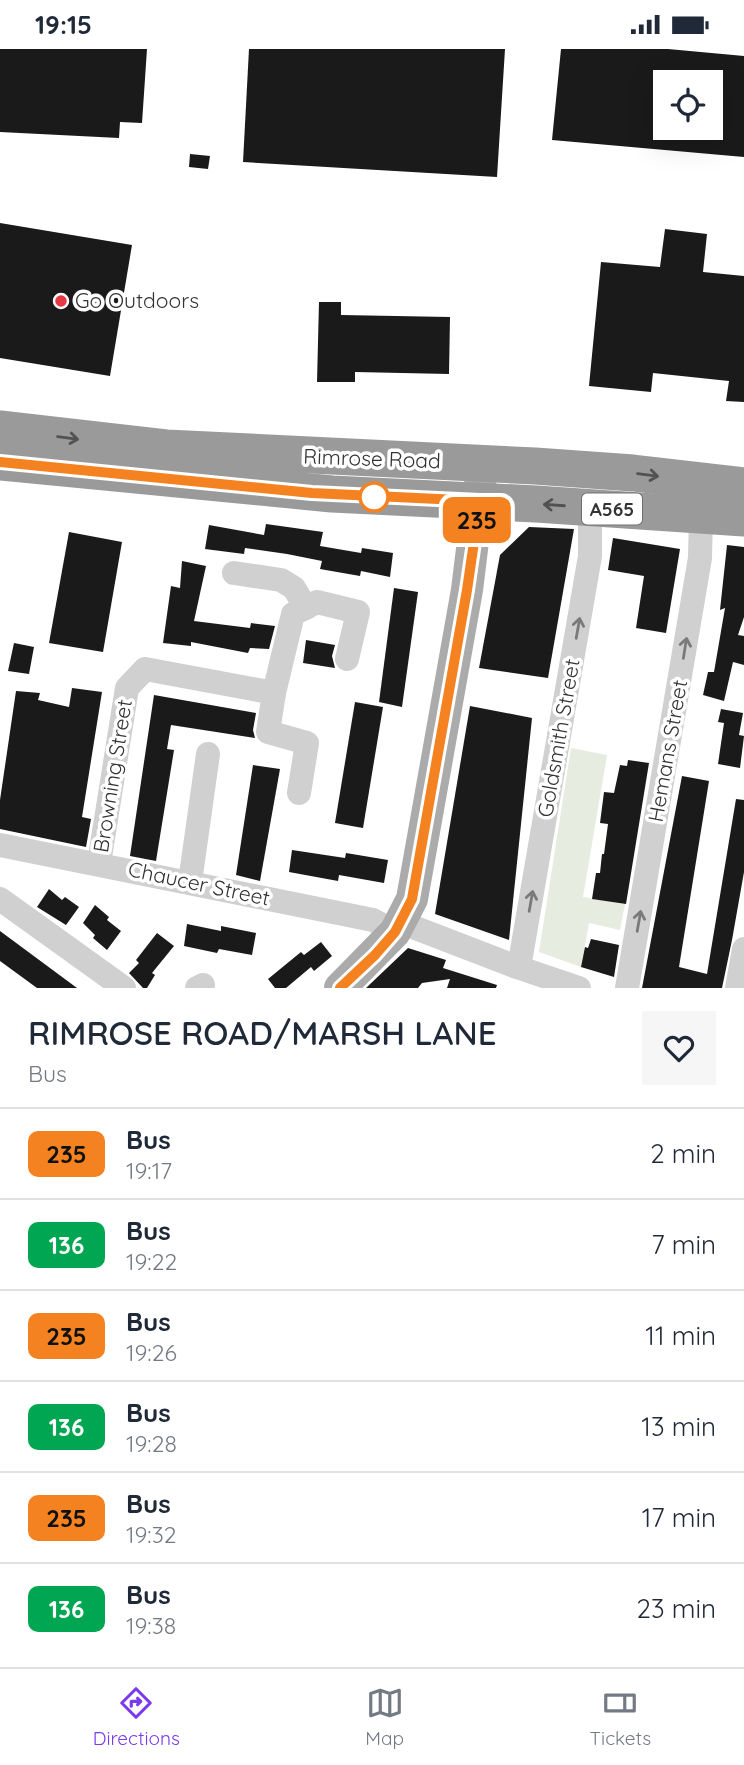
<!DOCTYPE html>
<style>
body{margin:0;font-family:Quicksand,sans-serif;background:#f6f6f7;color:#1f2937;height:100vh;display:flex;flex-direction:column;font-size:26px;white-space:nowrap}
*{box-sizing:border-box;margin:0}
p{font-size:23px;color:#747a83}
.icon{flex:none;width:38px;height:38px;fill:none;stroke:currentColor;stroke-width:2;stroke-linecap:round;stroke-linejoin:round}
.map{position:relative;height:939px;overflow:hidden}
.panel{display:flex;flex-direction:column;background:#fff;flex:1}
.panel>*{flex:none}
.badge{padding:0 14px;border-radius:10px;font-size:24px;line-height:46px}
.fabs{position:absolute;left:653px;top:21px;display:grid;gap:14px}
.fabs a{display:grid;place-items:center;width:70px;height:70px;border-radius:0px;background:#fff;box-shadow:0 7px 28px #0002;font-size:35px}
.map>.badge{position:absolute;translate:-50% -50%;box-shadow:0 0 0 4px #fff}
.round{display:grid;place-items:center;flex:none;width:74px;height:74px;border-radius:0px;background:#f6f6f7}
.headline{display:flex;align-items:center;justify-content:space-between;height:119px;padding:0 28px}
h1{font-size:33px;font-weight:600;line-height:52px}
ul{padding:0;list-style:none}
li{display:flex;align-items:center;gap:21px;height:91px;padding:0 28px;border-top:2px solid #e0e1e3}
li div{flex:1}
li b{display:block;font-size:26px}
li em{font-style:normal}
li .badge{min-width:77px;font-weight:700;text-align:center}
.status{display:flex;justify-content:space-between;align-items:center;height:49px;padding:0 35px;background:#fff;direction:ltr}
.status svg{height:19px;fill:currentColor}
.tabs{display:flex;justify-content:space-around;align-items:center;height:98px;border-top:2px solid #e0e1e3;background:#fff;font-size:19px;color:#747a83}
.tabs a{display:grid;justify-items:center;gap:4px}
.tabs .on{color:#7c3aed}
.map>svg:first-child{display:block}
</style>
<div class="status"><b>19:15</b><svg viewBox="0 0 49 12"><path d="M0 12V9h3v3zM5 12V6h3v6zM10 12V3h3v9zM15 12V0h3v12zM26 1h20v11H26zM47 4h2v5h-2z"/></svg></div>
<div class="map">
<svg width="744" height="939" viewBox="0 0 744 939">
<rect width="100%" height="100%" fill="#fff"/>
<!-- green -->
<path fill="#e6ecdf" d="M 571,699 L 607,706 L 583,848 L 625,855 L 620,881 L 589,874 L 581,918 L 539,903 Z"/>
<!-- building -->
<g fill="#1a1a1a" fill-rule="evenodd">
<path d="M 0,0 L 147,0 L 142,74 L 120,73 L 119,89 L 0,83 Z"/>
<path d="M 249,0 L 505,0 L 497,128 L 243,113 Z"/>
<path d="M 561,0 L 668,0 L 744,7 L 744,108 L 552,91 ZM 665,33 L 710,33 L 710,79 L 665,79 Z"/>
<path d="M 190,105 L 210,107 L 208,120 L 189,118 Z"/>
<path d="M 0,174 L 132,196 L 110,327 L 0,309 Z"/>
<path d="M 665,180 L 707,185 L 703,223 L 744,227 L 744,353 L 726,352 L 729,332 L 653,324 L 651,343 L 589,337 L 601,213 L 660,218 Z"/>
<path d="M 319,253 L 341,253 L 341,266 L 450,268 L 449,325 L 355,323 L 355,333 L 317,333 Z"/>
<path d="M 266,475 L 323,483 L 320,497 L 361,504 L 362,499 L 393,504 L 390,528 L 361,522 L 360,527 L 320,520 L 322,512 L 287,505 L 245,499 L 244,505 L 205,500 L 209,476 L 264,486 Z"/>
<path d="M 529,478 L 574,480 L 548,629 L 479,619 L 500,506 Z"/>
<path d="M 69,483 L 122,493 L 103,603 L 49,594 Z"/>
<path d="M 613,489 L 680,500 L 666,584 L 636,579 L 644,527 L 608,521 Z"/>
<path d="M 727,496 L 744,498 L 744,568 L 738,586 L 744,587 L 744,616 L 733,613 L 724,652 L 703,646 L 708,623 L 714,623 L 725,559 L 720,561 Z"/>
<path d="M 182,512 L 206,517 L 194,572 L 250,579 L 251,574 L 275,577 L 269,600 L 250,599 L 248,604 L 191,593 L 191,597 L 163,594 L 171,537 L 180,539 Z"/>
<path d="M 394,539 L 418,543 L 402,658 L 379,653 Z"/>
<path d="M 306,591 L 335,596 L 332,607 L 335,619 L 303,614 Z"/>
<path d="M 14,594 L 34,598 L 29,625 L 8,622 Z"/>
<path d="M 72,639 L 102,643 L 82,768 L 91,770 L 86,798 L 0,780 L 0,751 L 16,642 L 40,644 L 38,651 L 69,658 Z"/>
<path d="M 154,646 L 256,664 L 253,681 L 255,689 L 171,676 L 167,700 L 174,701 L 156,812 L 130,807 Z"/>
<path d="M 355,653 L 383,658 L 363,779 L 335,774 Z"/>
<path d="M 470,657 L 532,669 L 509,891 L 435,865 Z"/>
<path d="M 721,660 L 743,664 L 739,686 L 744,687 L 740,719 L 718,715 L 724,674 L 718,673 Z"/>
<path d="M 628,711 L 649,714 L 626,855 L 592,850 L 596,824 L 600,824 L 602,805 L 604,805 L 608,775 L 600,774 L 604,743 L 614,744 L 620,716 L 627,717 Z"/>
<path d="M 253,716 L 280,720 L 260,832 L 236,826 Z"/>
<path d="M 682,727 L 709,732 L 679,918 L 707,925 L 736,750 L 744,751 L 744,823 L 732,891 L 722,939 L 642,939 Z"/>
<path d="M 292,801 L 345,809 L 346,804 L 388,811 L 384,834 L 339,826 L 338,832 L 289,823 Z"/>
<path d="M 49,840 L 62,851 L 65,848 L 79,858 L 66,876 L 37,858 Z"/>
<path d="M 95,856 L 109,868 L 107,871 L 121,882 L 107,901 L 93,889 L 95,886 L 83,874 Z"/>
<path d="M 187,875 L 221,882 L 221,877 L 256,884 L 252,906 L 219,900 L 217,904 L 184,897 Z"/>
<path d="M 0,882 L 77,939 L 37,939 L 0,912 Z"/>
<path d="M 157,884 L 174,897 L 152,924 L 155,926 L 147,939 L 143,939 L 129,924 L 139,914 L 136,911 Z"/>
<path d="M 591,890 L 619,896 L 614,928 L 581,918 L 585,898 L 588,899 Z"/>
<path d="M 321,893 L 332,907 L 314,922 L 311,918 L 286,939 L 275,939 L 268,930 L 301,903 L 304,906 Z"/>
<path d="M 408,899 L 446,911 L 443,919 L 497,936 L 496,939 L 447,939 L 450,930 L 422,934 L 418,939 L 366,939 Z"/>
</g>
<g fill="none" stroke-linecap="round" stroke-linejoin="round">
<!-- minor -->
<g stroke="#d0d0d0" stroke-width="24">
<path d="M 234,524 L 281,531 L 294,539 L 306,559"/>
<path d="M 274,644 L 293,565 L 317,553 L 358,563 L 347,610"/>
<path d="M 0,796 L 373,871 L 395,883"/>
<path d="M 99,814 L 127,639 L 145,620 L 274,644 L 268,683 L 307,694 L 299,744"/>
<path d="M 190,833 L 208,705"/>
<path d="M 0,850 L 124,939"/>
<path d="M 400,873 L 517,918 L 579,939"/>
<path d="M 517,918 L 521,907 L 590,507 L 590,458"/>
<path d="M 197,939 L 203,936"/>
<path d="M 627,939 L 700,509 L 701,465"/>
<path d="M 737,939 L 744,900"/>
</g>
<!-- major -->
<path stroke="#ababab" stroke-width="32" d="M 340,939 L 395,883 L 412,850 L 467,541 L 481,427"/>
<!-- highway -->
<g stroke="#9a9a9a" stroke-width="37">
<path d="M 0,380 L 166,399 L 535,417 L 633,424 L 744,437"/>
<path d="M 0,413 L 332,445 L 536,455 L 744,469"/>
</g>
</g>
<!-- one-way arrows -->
<defs><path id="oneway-shaft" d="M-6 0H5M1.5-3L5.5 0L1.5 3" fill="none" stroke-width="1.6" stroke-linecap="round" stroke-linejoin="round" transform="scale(1.75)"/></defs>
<g stroke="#525252">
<use href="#oneway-shaft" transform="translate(68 389) rotate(7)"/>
<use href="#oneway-shaft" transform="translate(648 426) rotate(7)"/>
<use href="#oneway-shaft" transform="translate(554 456) rotate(-176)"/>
</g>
<g stroke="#7a7a7a">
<use href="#oneway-shaft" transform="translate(578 579) rotate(-80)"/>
<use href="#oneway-shaft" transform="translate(685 599) rotate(-81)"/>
<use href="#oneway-shaft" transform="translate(531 852) rotate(-80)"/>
<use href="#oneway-shaft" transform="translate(639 872) rotate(-80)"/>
</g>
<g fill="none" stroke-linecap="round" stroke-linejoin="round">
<!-- line casing -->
<g stroke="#fff" stroke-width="16">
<path id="line" d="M 0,413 L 312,444 L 480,452 L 467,541 L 412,850 L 395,883 L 375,906 L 340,939"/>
</g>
<!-- line -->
<use href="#line" stroke="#f58220" stroke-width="10"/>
</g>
<!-- markers -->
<circle fill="#e63946" stroke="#fff" stroke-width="2.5" cx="61" cy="252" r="7"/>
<circle fill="#fff" stroke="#f58220" stroke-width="3.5" cx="374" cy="448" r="14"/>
<g text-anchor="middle" stroke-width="7" stroke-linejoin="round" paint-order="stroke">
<!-- shield labels -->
<rect fill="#fff" stroke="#707070" stroke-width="2" x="582" y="444.5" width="60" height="31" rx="5"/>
<g font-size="19" font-weight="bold" fill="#333">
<text x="612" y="467">A565</text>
</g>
<!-- poi labels -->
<g font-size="21" fill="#333" stroke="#fff" text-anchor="start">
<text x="75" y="259">Go Outdoors</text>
</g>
<!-- street labels -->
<g font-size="21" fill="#333" stroke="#fff">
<text transform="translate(372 410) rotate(2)" y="7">Rimrose Road</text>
<text transform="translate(559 689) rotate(-80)" y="7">Goldsmith Street</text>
<text transform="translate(668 702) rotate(-80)" y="7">Hemans Street</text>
<text transform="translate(113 727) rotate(-81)" y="7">Browning Street</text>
<text transform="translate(199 835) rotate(12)" y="7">Chaucer Street</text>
</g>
</g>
</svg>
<div class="fabs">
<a><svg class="icon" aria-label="locate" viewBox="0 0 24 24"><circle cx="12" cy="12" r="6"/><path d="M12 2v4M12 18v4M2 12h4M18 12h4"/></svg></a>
</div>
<b class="badge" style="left:477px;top:471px;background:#f58220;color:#111">235</b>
</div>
<section class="panel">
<div class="headline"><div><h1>RIMROSE ROAD/MARSH LANE</h1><p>Bus</p></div><a class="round"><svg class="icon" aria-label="heart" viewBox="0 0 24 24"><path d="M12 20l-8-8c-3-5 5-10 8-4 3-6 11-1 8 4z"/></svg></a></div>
<ul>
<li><span class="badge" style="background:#f58220;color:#111">235</span><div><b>Bus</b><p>19:17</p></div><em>2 min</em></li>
<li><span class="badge" style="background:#00a651;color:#fff">136</span><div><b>Bus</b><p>19:22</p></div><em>7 min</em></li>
<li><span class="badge" style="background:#f58220;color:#111">235</span><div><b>Bus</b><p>19:26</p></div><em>11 min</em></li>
<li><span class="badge" style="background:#00a651;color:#fff">136</span><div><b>Bus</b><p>19:28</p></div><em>13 min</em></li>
<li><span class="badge" style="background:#f58220;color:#111">235</span><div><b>Bus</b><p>19:32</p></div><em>17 min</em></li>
<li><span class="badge" style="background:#00a651;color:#fff">136</span><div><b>Bus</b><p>19:38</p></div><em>23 min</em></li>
</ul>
</section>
<nav class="tabs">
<a class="on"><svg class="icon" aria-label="directions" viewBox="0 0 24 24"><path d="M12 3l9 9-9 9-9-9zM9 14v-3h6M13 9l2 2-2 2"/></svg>Directions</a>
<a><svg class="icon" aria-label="map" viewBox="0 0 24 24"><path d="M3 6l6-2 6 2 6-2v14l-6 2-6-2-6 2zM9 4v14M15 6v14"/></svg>Map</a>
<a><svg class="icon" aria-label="tickets" viewBox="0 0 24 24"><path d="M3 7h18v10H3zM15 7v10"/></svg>Tickets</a>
</nav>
